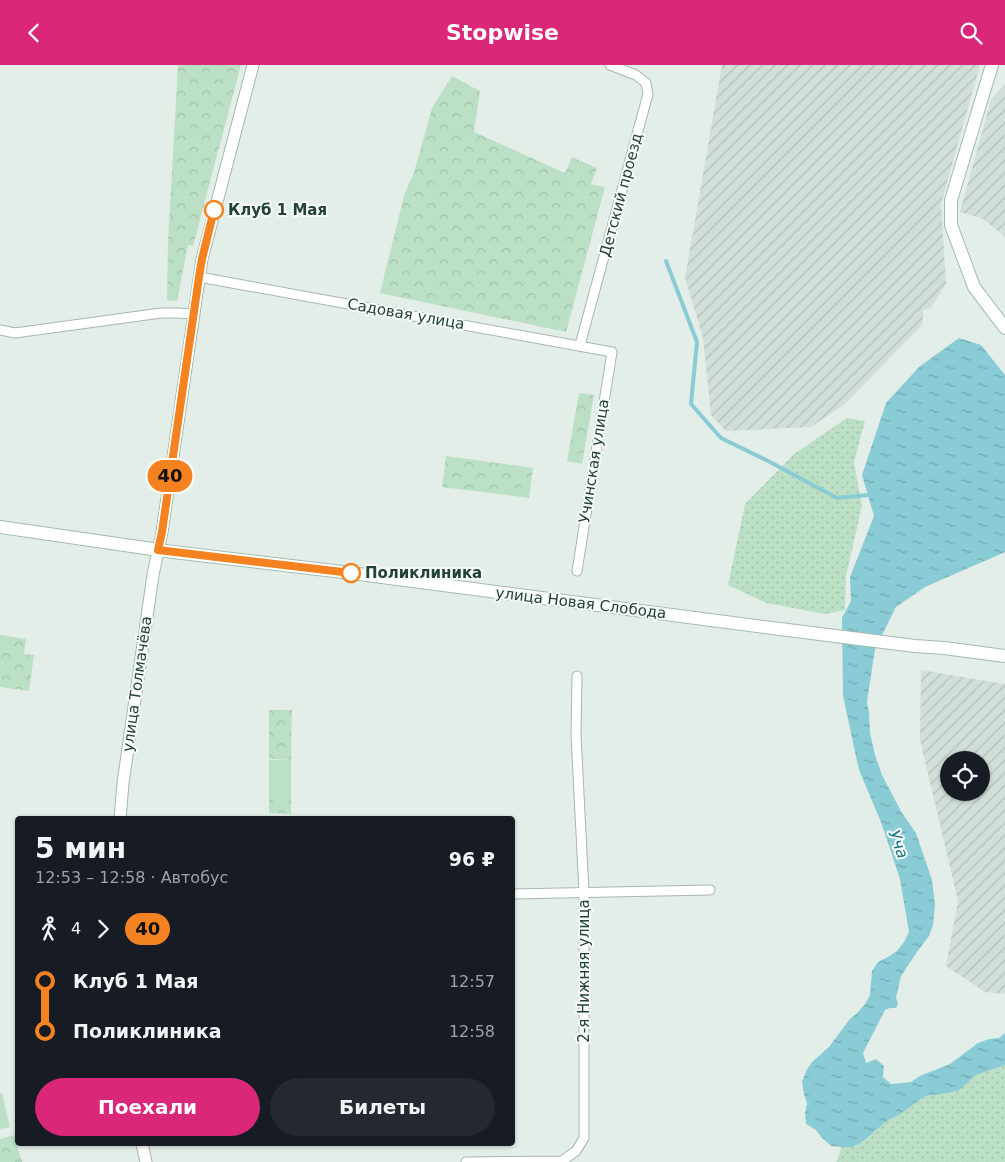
<!DOCTYPE html>
<html lang="ru">
<meta charset="utf-8">
<style>
body{margin:0;font-family:"DejaVu Sans",sans-serif;background:#242831;color:#f1f3f6;height:100vh;display:flex;flex-direction:column;font-size:19px;white-space:nowrap}
*{box-sizing:border-box;margin:0}
p{font-size:16px;color:#9ea1a6}
.icon{flex:none;width:28px;height:28px;fill:none;stroke:currentColor;stroke-width:2;stroke-linecap:round;stroke-linejoin:round}
.map{position:relative;flex:1;overflow:hidden}
.panel{position:absolute;left:15px;top:751px;width:500px;height:330px;display:flex;flex-direction:column;background:#171b24;border-radius:5px;box-shadow:0 1px 4px #0004}
.panel>*{flex:none}
.badge{padding:0 10px;border-radius:16px;font-size:18px;line-height:32px}
.tools{position:absolute;left:940px;top:686px;display:grid;gap:10px}
.tools a{display:grid;place-items:center;width:50px;height:50px;border-radius:50%;background:#171b24;box-shadow:0 1px 4px #0004;font-size:25px}
.map>.badge{position:absolute;translate:-50% -50%;box-shadow:0 0 0 2px #fff}
.legs{display:flex;align-items:center;gap:8px;height:55px;padding:0 20px;font-size:16px}
.legs p{margin-inline-start:auto}
.head{display:flex;align-items:center;justify-content:space-between;height:85px;padding:0 20px}
h1{font-size:28px;font-weight:700;line-height:38px}
.action{display:flex;gap:10px;margin-top:auto;padding:10px 20px}
.action a{flex:1;height:58px;border-radius:30px;background:#db2777;color:#fff;font-size:20px;font-weight:700;line-height:58px;text-align:center}
.action a+a{background:#242831;color:#f1f3f6}
ul{padding:0 20px;list-style:none}
li{display:flex;align-items:center;gap:18px;height:50px;font-size:19px}
li i{display:grid;place-items:center;width:8px;height:100%;margin:0 6px;background:currentColor}
li i::after{content:'';width:12px;height:12px;margin:-6px;border:4px solid;border-radius:50%;background:#171b24}
li p{margin-inline-start:auto}
li:first-child i{background:linear-gradient(#0000 50%,currentColor 0)}
li:last-child i{background:linear-gradient(currentColor 50%,#0000 0)}
header{display:flex;justify-content:space-between;align-items:center;height:65px;padding:0 20px;background:#db2777;color:#fff;font-size:22px;font-weight:700}
.map>svg:first-child{display:block}
</style>
<header><svg class="icon" aria-label="back" viewBox="0 0 24 24"><path d="M15 5l-7 7 7 7"/></svg>Stopwise<svg class="icon" aria-label="search" viewBox="0 0 24 24"><circle cx="10" cy="10" r="6"/><path d="M15 15l6 6"/></svg></header>
<div class="map">
<svg width="1005" height="1097" viewBox="0 0 1005 1097">
<defs>
<pattern id="industrial-furrows" width="10" height="10" patternUnits="userSpaceOnUse" patternTransform="scale(1.25)"><rect width="10" height="10" fill="#d2ded8"/><path d="M-1 1l2-2M0 10L10 0M9 11l2-2" fill="none" stroke="#b4c0ba"/></pattern>
<pattern id="grass-dots" width="8" height="8" patternUnits="userSpaceOnUse" patternTransform="scale(1.25)"><rect width="8" height="8" fill="#bce0c5"/><path d="M2 2h.1M6 6h.1" fill="none" stroke="#a1c1aa" stroke-width="1.8" stroke-linecap="round"/></pattern>
<pattern id="park-crowns" width="20" height="18" patternUnits="userSpaceOnUse" patternTransform="scale(1.25)"><rect width="20" height="18" fill="#bce0c5"/><path d="M2 6a3 3 0 1 1 6 0M12 15a3 3 0 1 1 6 0" fill="none" stroke="#a1c1aa"/></pattern>
<pattern id="water-ripples" width="26" height="14" patternUnits="userSpaceOnUse" patternTransform="scale(1.25)"><rect width="26" height="14" fill="#8accd5"/><path d="M2 4q2-2 4 0t4 0M15 11q2-2 4 0t4 0" fill="none" stroke="#70a7ae"/></pattern>
</defs>
<rect width="100%" height="100%" fill="#e4eee9"/>
<!-- industrial -->
<g fill="url(#industrial-furrows)" fill-rule="evenodd">
<path d="M 722,0 L 980,0 L 941,139 L 946,219 L 931,243 L 923,245 L 923,259 L 845,339 L 811,362 L 726,366 L 711,350 L 703,273 L 685,213 Z"/>
<path d="M 1005,20 L 1005,172 L 983,154 L 960,147 L 991,35 Z"/>
<path d="M 921,605 L 1005,619 L 1005,929 L 985,927 L 946,901 L 958,836 L 920,675 ZM 949,695 L 981,695 L 981,728 L 949,728 Z"/>
</g>
<!-- grass -->
<g fill="url(#grass-dots)">
<path d="M 847,353 L 865,356 L 854,397 L 862,441 L 846,511 L 845,545 L 826,549 L 766,538 L 728,520 L 745,439 L 794,389 Z"/>
<path d="M 1005,1000 L 1005,1097 L 836,1097 L 842,1082 L 853,1082 L 862,1077 L 888,1055 L 899,1050 L 925,1031 L 936,1029 L 967,1018 L 976,1010 Z"/>
</g>
<!-- park -->
<g fill="url(#park-crowns)">
<path d="M 178,0 L 241,0 L 193,181 L 188,180 L 177,236 L 167,235 L 168,176 Z"/>
<path d="M 452,11 L 480,26 L 474,67 L 565,108 L 572,92 L 597,103 L 591,119 L 605,122 L 566,267 L 380,228 L 404,131 L 414,107 L 432,43 Z"/>
<path d="M 579,328 L 594,330 L 582,399 L 567,396 Z"/>
<path d="M 446,391 L 533,403 L 529,433 L 442,422 Z"/>
<path d="M 0,570 L 26,574 L 24,589 L 34,590 L 29,626 L 0,622 Z"/>
<path d="M 269,645 L 292,645 L 291,695 L 269,694 Z"/>
<path d="M 269,732 L 291,732 L 291,749 L 269,748 Z"/>
<path d="M 14,1070 L 22,1097 L 0,1097 L 0,1074 Z"/>
</g>
<!-- pitch -->
<g fill="#bce0c5">
<rect x="269" y="695" width="22" height="37"/>
<path d="M 0,1028 L 2,1028 L 10,1062 L 0,1064 Z"/>
</g>
<!-- water -->
<path fill="url(#water-ripples)" d="M 959,273 L 981,280 L 1005,310 L 1005,487 L 925,522 L 896,542 L 875,584 L 867,637 L 869,647 L 870,668 L 875,690 L 882,710 L 902,748 L 916,768 L 932,815 L 935,840 L 933,860 L 929,871 L 917,887 L 901,911 L 896,933 L 898,938 L 896,943 L 890,943 L 885,945 L 863,988 L 866,998 L 876,994 L 884,1001 L 883,1012 L 891,1019 L 911,1017 L 920,1011 L 950,999 L 978,978 L 989,974 L 999,973 L 1005,968 L 1005,1000 L 976,1010 L 959,1025 L 948,1028 L 925,1031 L 899,1050 L 888,1055 L 862,1077 L 853,1082 L 842,1082 L 831,1081 L 822,1073 L 816,1065 L 806,1059 L 805,1049 L 807,1038 L 804,1029 L 802,1017 L 806,1006 L 812,997 L 829,982 L 849,955 L 857,948 L 865,939 L 870,930 L 872,906 L 878,897 L 888,892 L 897,886 L 904,877 L 909,867 L 900,814 L 881,757 L 859,705 L 843,631 L 842,553 L 851,536 L 850,512 L 874,451 L 862,410 L 886,338 L 919,302 Z"/>
<g fill="none" stroke-linecap="round" stroke-linejoin="round">
<!-- stream -->
<path stroke="#8accd5" stroke-width="4" d="M 666,196 L 697,277 L 691,339 L 721,373 L 770,397 L 837,433 L 868,430"/>
<!-- minor casing -->
<g stroke="#a6b7b0" stroke-width="11">
<g id="minor">
<path d="M 199,212 L 612,287 L 577,506"/>
<path d="M 0,265 L 15,268 L 161,248 L 177,248 L 194,249"/>
<path d="M 580,280 L 648,29 L 646,18 L 636,10 L 610,0"/>
<path d="M 512,829 L 710,825"/>
<path d="M 466,1097 L 562,1096 L 576,1086 L 584,1073 L 584,827 L 576,670 L 577,611"/>
</g>
</g>
<!-- tertiary casing -->
<g stroke="#a6b7b0" stroke-width="13">
<g id="tertiary">
<path d="M 120,754 L 123,718 L 153,510 L 162,467 L 202,194 L 253,0"/>
<path d="M 142,1079 L 146,1097"/>
</g>
</g>
<!-- secondary casing -->
<g stroke="#a2bbb1" stroke-width="14">
<g id="secondary">
<path d="M 992,0 L 951,135 L 951,160 L 974,222 L 1005,263"/>
<path d="M 0,462 L 173,487 L 351,508 L 772,563 L 915,581 L 944,583 L 1005,591"/>
</g>
</g>
<!-- minor -->
<use href="#minor" stroke="#fff" stroke-width="9"/>
<!-- tertiary -->
<use href="#tertiary" stroke="#fff" stroke-width="11"/>
<!-- secondary -->
<use href="#secondary" stroke="#fff" stroke-width="12"/>
</g>
<g fill="none" stroke-linecap="round" stroke-linejoin="round">
<!-- line-1 casing -->
<g stroke="#fff" stroke-width="11">
<path id="line-1" d="M 214,145 L 202,194 L 199,212 L 162,467 L 158,485 L 351,508"/>
</g>
<!-- line-1 -->
<use href="#line-1" stroke="#f58220" stroke-width="8"/>
</g>
<!-- markers -->
<g fill="#fff" stroke="#f58220" stroke-width="2.5">
<circle cx="214" cy="145" r="9"/>
<circle cx="351" cy="508" r="9"/>
</g>
<g text-anchor="middle" stroke-width="4" stroke-linejoin="round" paint-order="stroke">
<!-- street labels -->
<g font-size="15" fill="#224138" stroke="#f5faf8">
<text transform="translate(621 130) rotate(-75)" y="5">Детский проезд</text>
<text transform="translate(406 249) rotate(10)" y="5">Садовая улица</text>
<text transform="translate(594 396) rotate(-81)" y="5">Учинская улица</text>
<text transform="translate(581 538) rotate(7)" y="5">улица Новая Слобода</text>
<text transform="translate(137 619) rotate(-82)" y="5">улица Толмачёва</text>
<text transform="translate(584 906) rotate(-90)" y="5">2-я Нижняя улица</text>
</g>
<!-- stop labels -->
<g font-size="15" font-weight="bold" fill="#224138" stroke="#f5faf8" text-anchor="start">
<text x="228" y="150">Клуб 1 Мая</text>
<text x="365" y="513">Поликлиника</text>
</g>
<!-- water labels -->
<g font-size="16" font-style="italic" fill="#197380" stroke="#f5faf8">
<text transform="translate(899 779) rotate(69)" y="6">Уча</text>
</g>
</g>
</svg>
<div class="tools">
<a><svg class="icon" aria-label="locate" viewBox="0 0 24 24"><circle cx="12" cy="12" r="6"/><path d="M12 2v4M12 18v4M2 12h4M18 12h4"/></svg></a>
</div>
<b class="badge" style="left:170px;top:411px;background:#f58220;color:#111">40</b>
<section class="panel">
<div class="head"><div><h1>5 мин</h1><p>12:53 – 12:58 · Автобус</p></div><b>96 ₽</b></div>
<div class="legs"><svg class="icon" aria-label="walk" viewBox="0 0 24 24"><circle cx="13" cy="4" r="2"/><path d="M13 8l-2 6 4 7M11 14l-3 7M7 12l3-4h3l4 4"/></svg>4<svg class="icon" aria-label="forward" viewBox="0 0 24 24"><path d="M9 5l7 7-7 7"/></svg><b class="badge" style="background:#f58220;color:#111">40</b></div>
<ul>
<li><i style="color:#f58220"></i><b>Клуб 1 Мая</b><p>12:57</p></li>
<li><i style="color:#f58220"></i><b>Поликлиника</b><p>12:58</p></li>
</ul>
<div class="action"><a>Поехали</a><a>Билеты</a></div>
</section>
</div>
